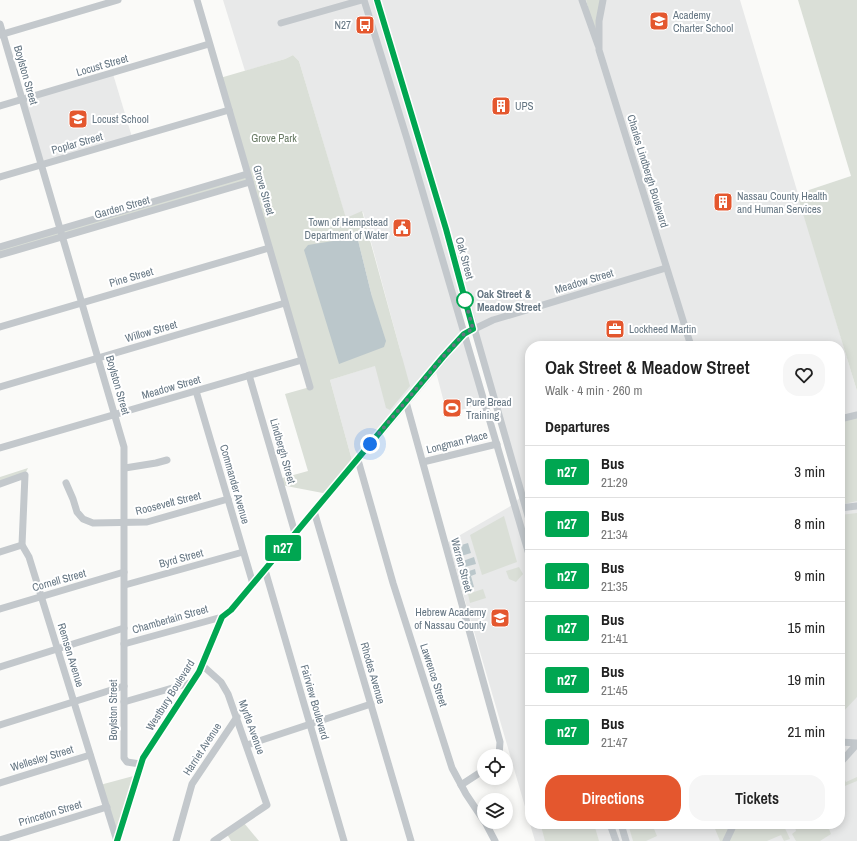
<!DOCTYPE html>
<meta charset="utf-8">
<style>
body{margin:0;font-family:"Archivo Narrow",sans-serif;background:#f6f6f6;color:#222;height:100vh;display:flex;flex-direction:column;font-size:15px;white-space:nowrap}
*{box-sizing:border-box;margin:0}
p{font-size:13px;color:#767676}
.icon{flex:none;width:22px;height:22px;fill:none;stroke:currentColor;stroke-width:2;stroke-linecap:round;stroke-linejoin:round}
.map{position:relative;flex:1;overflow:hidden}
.side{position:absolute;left:525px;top:341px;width:320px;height:488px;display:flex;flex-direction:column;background:#fff;border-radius:16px;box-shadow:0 2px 10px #0003}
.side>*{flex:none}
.badge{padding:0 8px;border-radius:3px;font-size:14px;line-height:26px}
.tools{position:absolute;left:477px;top:749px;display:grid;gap:8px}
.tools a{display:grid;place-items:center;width:36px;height:36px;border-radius:50%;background:#fff;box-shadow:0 2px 10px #0003;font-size:20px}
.you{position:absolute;width:20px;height:20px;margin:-10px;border:3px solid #fff;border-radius:50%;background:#1a73e8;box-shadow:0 0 0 6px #1a73e833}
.map>.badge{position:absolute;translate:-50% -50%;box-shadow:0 0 0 2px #fff}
h2{padding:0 20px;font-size:15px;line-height:36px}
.round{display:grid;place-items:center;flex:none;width:42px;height:42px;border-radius:16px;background:#f6f6f6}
.head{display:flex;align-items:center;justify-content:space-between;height:68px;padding:0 20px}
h1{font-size:19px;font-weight:600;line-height:30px}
.cta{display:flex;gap:8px;margin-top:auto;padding:8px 20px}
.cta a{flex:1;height:46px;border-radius:16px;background:#e4572e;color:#fff;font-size:16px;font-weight:600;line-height:46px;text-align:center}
.cta a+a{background:#f6f6f6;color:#222}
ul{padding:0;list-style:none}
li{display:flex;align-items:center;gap:12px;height:52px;padding:0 20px;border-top:1px solid #e0e0e0}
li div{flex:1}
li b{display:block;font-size:15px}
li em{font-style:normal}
li .badge{min-width:44px;font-weight:700;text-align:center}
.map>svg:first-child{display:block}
</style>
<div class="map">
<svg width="857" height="841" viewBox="0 0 857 841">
<rect width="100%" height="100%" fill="#fafaf8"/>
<!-- built -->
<g fill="#e8e9e9" fill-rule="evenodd">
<path d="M 223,0 L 583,0 L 599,49 L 603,0 L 740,0 L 857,391 L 857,841 L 535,841 L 448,542 L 509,507 L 521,497 L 465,304 L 457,306 L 485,403 L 447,414 L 435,368 L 353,464 L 330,380 L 402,357 L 363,212 L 346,219 L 299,61 L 293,55 L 285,59 L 245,71 ZM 530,346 L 840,346 L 840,824 L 530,824 Z"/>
<path d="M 113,74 L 132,137 L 42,163 L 24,100 Z"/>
</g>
<!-- green -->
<g fill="#dadfd7" fill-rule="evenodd">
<path d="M 586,0 L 601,0 L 595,35 Z"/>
<path d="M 798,0 L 857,0 L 857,391 L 797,194 L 851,176 Z"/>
<path d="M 293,55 L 299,61 L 346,218 L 362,211 L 410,386 L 390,410 L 386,408 L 375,366 L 330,380 L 353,464 L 328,494 L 281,485 L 279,479 L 308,471 L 285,394 L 310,387 L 220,78 L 285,59 ZM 352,238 L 358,240 L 372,297 Z"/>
<path d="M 247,175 L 249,181 L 0,254 L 0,247 Z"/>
<path d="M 857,415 L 857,501 L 840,505 L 840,419 Z"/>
<path d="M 28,468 L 25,474 L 0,483 L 0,477 Z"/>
<path d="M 857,513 L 857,697 L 840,715 L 840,515 Z"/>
<path d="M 504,516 L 517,562 L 482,575 L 470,535 Z"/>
<path d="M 519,567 L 523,574 L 516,582 L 509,579 L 506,571 Z"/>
<path d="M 483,589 L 486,598 L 470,603 L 468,594 Z"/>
<path d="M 841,772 L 846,782 L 857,777 L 857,781 L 840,788 Z"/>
<path d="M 137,775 L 117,841 L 100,785 Z"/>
<path d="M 244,823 L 259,841 L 231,841 L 227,834 Z"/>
<path d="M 542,824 L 594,824 L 599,841 L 545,841 L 541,826 Z"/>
<path d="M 628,824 L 652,824 L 657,836 L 646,841 L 633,841 Z"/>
<path d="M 713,824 L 783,824 L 790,839 L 784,841 L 781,835 L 767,841 L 720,841 Z"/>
<path d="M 794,824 L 827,824 L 831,834 L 820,841 L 796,841 L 792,834 L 796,831 Z"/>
</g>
<!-- water -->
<g fill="#bbc7cb">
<path d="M 352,238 L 358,240 L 372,297 L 386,341 L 384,347 L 339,364 L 304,250 L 308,245 Z"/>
<path d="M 468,543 L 471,553 L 458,557 L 455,547 Z"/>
<path d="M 474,557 L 476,564 L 461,568 L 460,562 Z"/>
<path d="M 475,569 L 476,574 L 471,576 L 474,587 L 468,588 L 463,573 Z"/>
</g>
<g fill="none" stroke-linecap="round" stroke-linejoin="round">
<!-- minor -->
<g stroke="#c3c8cc" stroke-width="7">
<path d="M 197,0 L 310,387"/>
<path d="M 364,0 L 408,142 L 530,558"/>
<path d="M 376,0 L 446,230 L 530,523"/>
<path d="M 582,0 L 598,45"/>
<path d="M 603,0 L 599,21 L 599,50 L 691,346"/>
<path d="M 281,23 L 362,0"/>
<path d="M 0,24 L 124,447 L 124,758 L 127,762 L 140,764"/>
<path d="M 0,35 L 118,0"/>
<path d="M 0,106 L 209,44"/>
<path d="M 0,177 L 229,110"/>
<path d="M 0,247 L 247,174"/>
<path d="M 0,255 L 250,182"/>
<path d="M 0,327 L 269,248"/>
<path d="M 249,375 L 295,533"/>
<path d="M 0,387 L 285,303"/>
<path d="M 196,391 L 253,584"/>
<path d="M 406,402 L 500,742 L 499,756"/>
<path d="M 840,419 L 857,415"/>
<path d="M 0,448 L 302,360"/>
<path d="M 358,460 L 393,583 L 452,768 L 466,794 L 484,821"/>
<path d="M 423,462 L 497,444"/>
<path d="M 125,468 L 156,463 L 167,460"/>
<path d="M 66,483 L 73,499 L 77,512 L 83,519 L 93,523 L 147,522 L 228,499"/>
<path d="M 0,484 L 25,475 L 22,545 L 29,557 L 117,841"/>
<path d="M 840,508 L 857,506"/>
<path d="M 314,511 L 411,841"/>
<path d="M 0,552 L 22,545"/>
<path d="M 265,570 L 344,841"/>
<path d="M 125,585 L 243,552"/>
<path d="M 0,609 L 124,572"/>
<path d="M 124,644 L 222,617"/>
<path d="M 202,665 L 221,682 L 228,694 L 267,805 L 214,841"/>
<path d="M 0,667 L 124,628"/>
<path d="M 124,702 L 193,682"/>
<path d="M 0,725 L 124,686"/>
<path d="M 840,742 L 857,743"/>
<path d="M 247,745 L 371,704"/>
<path d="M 840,763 L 857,744"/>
<path d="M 0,783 L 90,755"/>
<path d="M 461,785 L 484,770"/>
<path d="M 485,822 L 495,841"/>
<path d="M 610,824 L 616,841"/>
<path d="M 621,824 L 626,841"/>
<path d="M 0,840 L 107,807"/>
<path d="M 117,841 L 143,758 L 199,672 L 222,617 L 231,610 L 464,334 L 493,320 L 666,268"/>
<path d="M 176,841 L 192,784 L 237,717"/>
<path d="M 726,841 L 734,824"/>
</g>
</g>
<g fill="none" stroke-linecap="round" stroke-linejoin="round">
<!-- line casing -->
<g stroke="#fff" stroke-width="9">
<path id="line" d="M 117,841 L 143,758 L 199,672 L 222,617 L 231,610 L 443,357 L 464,334 L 473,329 L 446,229 L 377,0"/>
</g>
<!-- line -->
<use href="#line" stroke="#00a651" stroke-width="6"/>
<!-- walk -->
<path stroke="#657683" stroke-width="4" stroke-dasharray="0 7.2" d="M 370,444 L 443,357 L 464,334 L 473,329 L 465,300"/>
</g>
<!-- icons -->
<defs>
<g id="school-square" transform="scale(1)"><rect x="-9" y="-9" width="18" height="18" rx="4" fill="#e4572e" stroke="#fff"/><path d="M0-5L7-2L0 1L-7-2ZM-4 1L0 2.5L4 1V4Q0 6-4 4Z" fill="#fff"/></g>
<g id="bus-square" transform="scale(1)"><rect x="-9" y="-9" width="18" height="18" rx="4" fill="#e4572e" stroke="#fff"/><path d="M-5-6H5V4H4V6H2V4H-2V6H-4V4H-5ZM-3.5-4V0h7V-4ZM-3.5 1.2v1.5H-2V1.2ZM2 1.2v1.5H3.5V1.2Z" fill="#fff"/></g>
<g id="building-square" transform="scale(1)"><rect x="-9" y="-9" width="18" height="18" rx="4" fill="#e4572e" stroke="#fff"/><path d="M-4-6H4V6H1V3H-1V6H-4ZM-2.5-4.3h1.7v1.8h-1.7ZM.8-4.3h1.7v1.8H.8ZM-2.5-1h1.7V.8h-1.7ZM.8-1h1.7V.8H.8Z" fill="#fff"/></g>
<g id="civic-square" transform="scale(1)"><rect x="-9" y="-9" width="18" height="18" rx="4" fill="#e4572e" stroke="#fff"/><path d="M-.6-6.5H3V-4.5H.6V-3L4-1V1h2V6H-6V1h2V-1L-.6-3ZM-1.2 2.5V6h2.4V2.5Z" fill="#fff"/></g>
<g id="office-square" transform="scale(1)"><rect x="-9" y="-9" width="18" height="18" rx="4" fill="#e4572e" stroke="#fff"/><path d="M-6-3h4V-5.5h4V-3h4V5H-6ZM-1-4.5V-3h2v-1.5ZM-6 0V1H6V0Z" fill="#fff"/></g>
<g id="stadium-square" transform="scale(1)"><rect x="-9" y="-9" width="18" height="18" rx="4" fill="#e4572e" stroke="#fff"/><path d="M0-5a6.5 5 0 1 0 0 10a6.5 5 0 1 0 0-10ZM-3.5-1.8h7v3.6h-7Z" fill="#fff"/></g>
</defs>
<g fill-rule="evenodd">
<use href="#school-square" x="659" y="21"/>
<use href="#bus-square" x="365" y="25"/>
<use href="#building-square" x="501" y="106"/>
<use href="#school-square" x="78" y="119"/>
<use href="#building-square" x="723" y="202"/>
<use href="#civic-square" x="402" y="228"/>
<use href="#office-square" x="615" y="329"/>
<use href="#stadium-square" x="452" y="408"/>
<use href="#school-square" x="500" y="618"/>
</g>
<!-- markers -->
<circle fill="#fff" stroke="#00a651" stroke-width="2" cx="465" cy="300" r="8"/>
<g text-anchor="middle" stroke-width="4" stroke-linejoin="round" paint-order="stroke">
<!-- poi labels -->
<g font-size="11" fill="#657683" stroke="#fff" text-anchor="start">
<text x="673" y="19">Academy<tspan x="673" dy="13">Charter School</tspan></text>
<text x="351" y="29" text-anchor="end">N27</text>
<text x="515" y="110">UPS</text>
<text x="92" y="123">Locust School</text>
<text x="737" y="200">Nassau County Health<tspan x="737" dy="13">and Human Services</tspan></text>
<text x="388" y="226" text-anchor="end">Town of Hempstead<tspan x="388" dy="13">Department of Water</tspan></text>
<text x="629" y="333">Lockheed Martin</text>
<text x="466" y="406">Pure Bread<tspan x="466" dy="13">Training</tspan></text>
<text x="486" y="616" text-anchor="end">Hebrew Academy<tspan x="486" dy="13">of Nassau County</tspan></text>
</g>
<!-- street labels -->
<g font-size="11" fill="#657683" stroke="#fff">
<text transform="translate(102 65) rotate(-16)" y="4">Locust Street</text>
<text transform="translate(26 75) rotate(74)" y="4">Boylston Street</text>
<text transform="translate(77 143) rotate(-16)" y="4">Poplar Street</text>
<text transform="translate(648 171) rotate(73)" y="4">Charles Lindbergh Boulevard</text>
<text transform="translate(264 190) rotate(74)" y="4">Grove Street</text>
<text transform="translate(122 207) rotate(-16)" y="4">Garden Street</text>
<text transform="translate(465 258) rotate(75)" y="4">Oak Street</text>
<text transform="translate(131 277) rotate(-16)" y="4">Pine Street</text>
<text transform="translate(584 281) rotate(-17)" y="4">Meadow Street</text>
<text transform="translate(151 331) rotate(-16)" y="4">Willow Street</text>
<text transform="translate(118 385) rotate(74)" y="4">Boylston Street</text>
<text transform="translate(171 387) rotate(-16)" y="4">Meadow Street</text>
<text transform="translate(457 442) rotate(-14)" y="4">Longman Place</text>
<text transform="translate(283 451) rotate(74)" y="4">Lindbergh Street</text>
<text transform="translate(235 484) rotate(74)" y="4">Commander Avenue</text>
<text transform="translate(168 503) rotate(-14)" y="4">Roosevelt Street</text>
<text transform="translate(181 558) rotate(-15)" y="4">Byrd Street</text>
<text transform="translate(462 565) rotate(75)" y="4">Warren Street</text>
<text transform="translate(59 580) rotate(-16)" y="4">Cornell Street</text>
<text transform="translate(170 619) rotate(-16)" y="4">Chamberlain Street</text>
<text transform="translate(71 655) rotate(73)" y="4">Remsen Avenue</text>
<text transform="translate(373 673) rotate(74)" y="4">Rhodes Avenue</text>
<text transform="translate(434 675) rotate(72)" y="4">Lawrence Street</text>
<text transform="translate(170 695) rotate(-58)" y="4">Westbury Boulevard</text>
<text transform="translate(315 702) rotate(74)" y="4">Fairview Boulevard</text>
<text transform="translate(113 710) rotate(-90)" y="4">Boylston Street</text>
<text transform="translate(252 727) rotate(70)" y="4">Myrtle Avenue</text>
<text transform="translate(202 749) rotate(-57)" y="4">Harriet Avenue</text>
<text transform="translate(42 758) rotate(-17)" y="4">Wellesley Street</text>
<text transform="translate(50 813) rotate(-17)" y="4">Princeton Street</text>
</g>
<!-- park labels -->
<g font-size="11" fill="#687a64" stroke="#fff">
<text x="274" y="142">Grove Park</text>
</g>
<!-- stop labels -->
<g font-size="11" font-weight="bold" fill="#657683" stroke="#fff" text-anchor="start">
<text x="477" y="298">Oak Street &amp;<tspan x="477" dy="13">Meadow Street</tspan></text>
</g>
</g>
</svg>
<div class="tools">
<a><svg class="icon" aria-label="locate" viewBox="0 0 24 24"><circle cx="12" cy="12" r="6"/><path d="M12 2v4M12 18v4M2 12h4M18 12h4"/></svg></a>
<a><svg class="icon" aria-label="layers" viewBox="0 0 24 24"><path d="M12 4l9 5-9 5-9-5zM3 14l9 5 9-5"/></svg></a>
</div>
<div class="you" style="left:370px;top:444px"></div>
<b class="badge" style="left:283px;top:548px;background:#00a651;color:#fff">n27</b>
<section class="side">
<div class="head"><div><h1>Oak Street &amp; Meadow Street</h1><p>Walk · 4 min · 260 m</p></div><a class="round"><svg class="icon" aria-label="heart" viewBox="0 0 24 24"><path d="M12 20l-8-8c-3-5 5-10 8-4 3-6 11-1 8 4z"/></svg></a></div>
<h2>Departures</h2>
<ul>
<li><span class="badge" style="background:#00a651;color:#fff">n27</span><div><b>Bus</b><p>21:29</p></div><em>3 min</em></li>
<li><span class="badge" style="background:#00a651;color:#fff">n27</span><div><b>Bus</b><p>21:34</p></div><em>8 min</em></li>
<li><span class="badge" style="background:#00a651;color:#fff">n27</span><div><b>Bus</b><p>21:35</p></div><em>9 min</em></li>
<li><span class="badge" style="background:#00a651;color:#fff">n27</span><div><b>Bus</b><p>21:41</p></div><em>15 min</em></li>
<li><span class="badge" style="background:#00a651;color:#fff">n27</span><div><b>Bus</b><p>21:45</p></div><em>19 min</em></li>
<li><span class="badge" style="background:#00a651;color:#fff">n27</span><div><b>Bus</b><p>21:47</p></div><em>21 min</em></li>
</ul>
<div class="cta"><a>Directions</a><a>Tickets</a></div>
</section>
</div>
